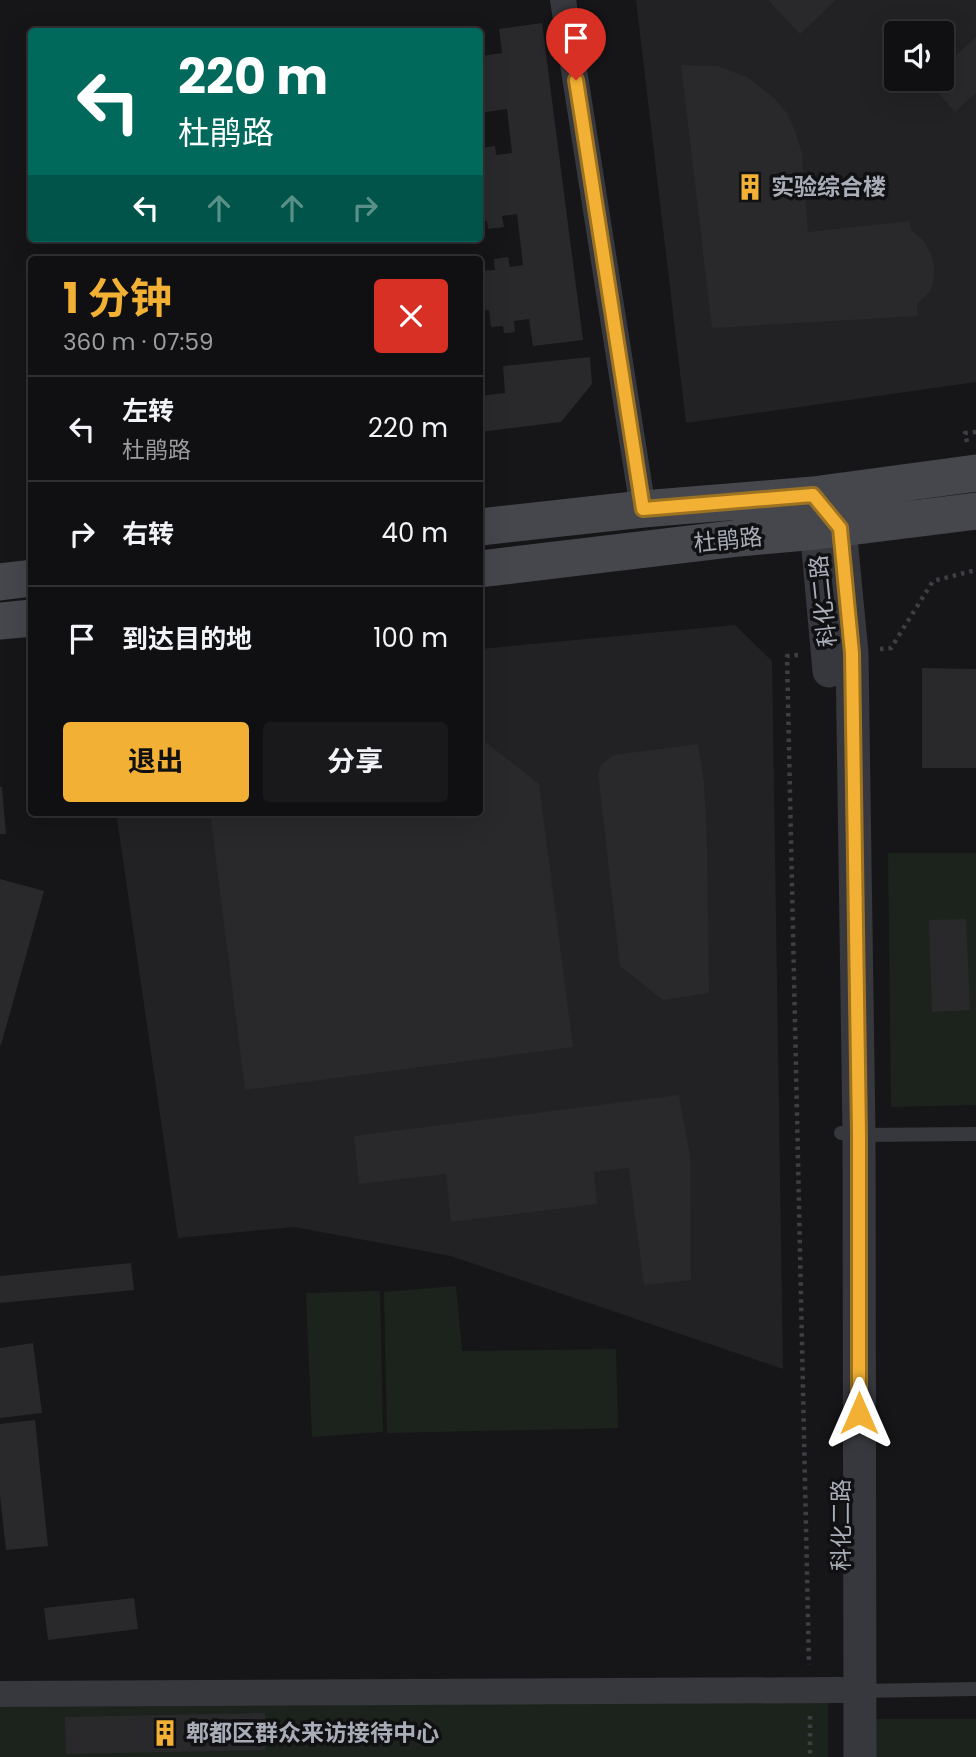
<!DOCTYPE html>
<html lang="zh">
<head>
<meta charset="utf-8">
<style>
  :root { --surface:#101012; --page:#19191b; --text:#f1f3f6; --muted:#9c9d9f; --line:#303032; --accent:#f2b134 }
  body { margin:0; font-family:Poppins,"Noto Sans SC",sans-serif; background:var(--page); color:var(--text); height:100vh; display:flex; flex-direction:column; font-size:26px; white-space:nowrap }
  * { box-sizing:border-box; margin:0 }
  p { font-size:23px; color:var(--muted) }
  .icon { flex:none; width:38px; height:38px; fill:none; stroke:currentColor; stroke-width:2; stroke-linecap:round; stroke-linejoin:round }
  .map { position:relative; flex:1; overflow:hidden }
  .details { position:absolute; left:28px; top:256px; width:455px; height:560px; display:flex; flex-direction:column; background:var(--surface); border-radius:7px; box-shadow:0 7px 28px #0002,0 0 0 2px var(--line) }
  .details>* { flex:none }
  .hud { position:absolute; left:28px; top:28px; width:455px; height:214px; border-radius:7px; box-shadow:0 7px 28px #0002,0 0 0 2px var(--line); background:#00695c; color:#fff; overflow:hidden }
  .buttons { position:absolute; left:884px; top:21px; display:grid; gap:14px }
  .buttons a { display:grid; place-items:center; width:70px; height:70px; border-radius:7px; background:var(--surface); box-shadow:0 7px 28px #0002,0 0 0 2px var(--line); font-size:35px }
  .pin { position:absolute; display:grid; place-items:center; width:60px; height:60px; color:#fff; margin:-72px -30px; border-radius:50% 50% 50% 0; rotate:-45deg; box-shadow:0 0 7px #0007 }
  .pin .icon { rotate:45deg }
  .me { position:absolute; width:77px; margin:-38px; rotate:0deg; stroke-linejoin:round; filter:drop-shadow(0 0 5px #0008) }
  .turn { display:flex; align-items:center; gap:24px; height:147px; padding:0 35px; font-size:32px }
  .turn .icon { width:91px; height:91px; stroke-width:2.5 }
  .turn b { display:block; font-size:49px; line-height:60px }
  .lanes { display:flex; align-items:center; height:66px; padding:0 35px; background:#0003; justify-content:center; gap:35px; direction:ltr }
  .lanes .off { opacity:.35 }
  .round { display:grid; place-items:center; flex:none; width:74px; height:74px; border-radius:7px; background:var(--page) }
  .summary { display:flex; align-items:center; justify-content:space-between; height:119px; padding:0 35px }
  h1 { font-size:42px; font-weight:700; line-height:52px; color:var(--accent) }
  .button { display:flex; gap:14px; margin-top:auto; padding:14px 35px }
  .button a { flex:1; height:80px; border-radius:7px; background:var(--accent); color:#111; font-size:28px; font-weight:700; line-height:80px; text-align:center }
  .button a+a { background:var(--page); color:var(--text) }
  ul { padding:0; list-style:none }
  li { display:flex; align-items:center; gap:21px; height:105px; padding:0 35px; border-top:2px solid var(--line) }
  li div { flex:1 }
  li b { display:block; font-size:26px }
  li em { font-style:normal }
  .map>svg:first-child { display:block }
  .built { fill:#222225; fill-rule:evenodd }
  .green { fill:#1c231d }
  .building { fill:#29292c }
  .lines { fill:none; stroke-linecap:round; stroke-linejoin:round }
  .path { stroke:#3d3f44; stroke-width:4.5; stroke-dasharray:3.5 5; stroke-linecap:butt }
  .service { stroke:#37383d; stroke-width:14 }
  .minor { stroke:#37383d; stroke-width:26 }
  .tertiary { stroke:#37383d; stroke-width:33 }
  .secondary { stroke:#45474d; stroke-width:37 }
  .route-casing { stroke:#9d7322; stroke-width:18 }
  .route { stroke:#f2b134; stroke-width:12 }
  .labels { text-anchor:middle; stroke-width:7; stroke-linejoin:round; paint-order:stroke }
  .poi-label { font-size:23px; font-weight:bold; fill:#a8adb8; stroke:#111113; text-anchor:start }
  .street-label { font-size:23px; fill:#a8adb8; stroke:#111113 }
</style>
</head>
<body>
<div class="map">
<svg width="976" height="1757" viewBox="0 0 976 1757">
  <rect width="100%" height="100%" fill="#161618"/>
  <path class="built" d="M 636,0 L 976,0 L 976,382 L 686,423 ZM 896,33 L 942,33 L 942,79 L 896,79 Z
    M 735,625 L 772,661 L 783,1369 L 451,1256 L 294,1227 L 178,1238 L 116,812 L 480,812 L 480,649 Z"/>
  <path class="green" d="M 888,853 L 976,853 L 976,1105 L 891,1107 Z
    M 456,1286 L 462,1351 L 616,1349 L 618,1428 L 387,1433 L 384,1292 Z
    M 380,1291 L 383,1432 L 312,1437 L 306,1293 Z
    M 828,1702 L 828,1757 L 0,1757 L 0,1707 Z
    M 872,1719 L 976,1719 L 976,1757 L 873,1757 Z"/>
  <path class="building" d="M 770,0 L 836,0 L 800,34 L 769,1 Z
    M 542,23 L 583,340 L 533,346 L 529,319 L 514,321 L 515,332 L 504,333 L 503,326 L 491,327 L 489,310 L 480,311 L 480,281 L 484,281 L 482,271 L 495,270 L 494,259 L 508,257 L 510,267 L 523,265 L 517,214 L 502,216 L 504,227 L 488,229 L 487,221 L 480,222 L 480,148 L 495,146 L 496,155 L 512,153 L 507,109 L 480,113 L 480,50 L 481,50 L 482,56 L 502,53 L 499,29 Z
    M 976,37 L 976,93 L 955,112 L 928,81 L 930,79 L 942,79 L 942,68 Z
    M 681,65 L 717,66 L 747,77 L 775,99 L 787,113 L 796,133 L 802,154 L 808,232 L 910,221 L 911,230 L 923,240 L 931,254 L 934,266 L 933,283 L 930,292 L 917,304 L 918,316 L 712,328 Z
    M 590,357 L 592,384 L 561,422 L 480,432 L 480,396 L 505,393 L 503,366 Z
    M 922,668 L 976,669 L 976,768 L 922,768 Z
    M 480,740 L 483,740 L 539,784 L 573,1047 L 245,1090 L 210,812 L 480,812 Z
    M 698,744 L 704,782 L 707,843 L 709,993 L 663,1000 L 620,966 L 598,773 L 601,765 L 614,755 Z
    M 0,787 L 2,787 L 6,834 L 0,834 Z
    M 0,879 L 44,891 L 1,1045 L 0,1045 Z
    M 966,919 L 970,1010 L 932,1012 L 929,920 Z
    M 679,1095 L 690,1156 L 691,1280 L 644,1285 L 629,1168 L 594,1172 L 597,1204 L 451,1222 L 446,1174 L 359,1184 L 354,1136 Z
    M 131,1263 L 134,1290 L 0,1303 L 0,1276 Z
    M 33,1343 L 42,1413 L 0,1418 L 0,1348 Z
    M 35,1420 L 48,1546 L 6,1550 L 0,1496 L 0,1424 Z
    M 134,1598 L 138,1629 L 48,1640 L 44,1608 Z
    M 265,1713 L 265,1750 L 66,1754 L 65,1717 Z"/>
  <g class="lines">
    <path class="path" d="M 967,442 L 965,433 L 976,432
      M 880,649 L 891,648 L 933,581 L 976,570
      M 798,655 L 787,656 L 809,1665
      M 810,1716 L 810,1757"/>
    <path class="service" d="M 841,1133 L 859,1135 L 976,1134
      M 860,1691 L 976,1689"/>
    <path class="minor" d="M 563,0 L 643,509
      M 0,1694 L 841,1690"/>
    <path class="tertiary" d="M 814,505 L 829,671
      M 824,508 L 840,528 L 852,653 L 859,1135 L 860,1757"/>
    <path class="secondary" d="M 480,527 L 643,509 L 813,495 L 976,473
      M 480,569 L 739,538 L 817,531 L 976,511
      M 0,582 L 32,578
      M 0,621 L 32,618"/>
  </g>
  <g class="lines">
    <defs>
      <path id="route" d="M 576,80 L 643,509 L 813,495 L 840,528 L 852,653 L 859,1135 L 859,1413"/>
    </defs>
    <use href="#route" class="route-casing"/>
    <use href="#route" class="route"/>
  </g>
  <defs>
    <symbol id="building-bare" viewBox="-9 -9 18 18"><path d="M-4-6H4V6H1V3H-1V6H-4ZM-2.5-4.3h1.7v1.8h-1.7ZM.8-4.3h1.7v1.8H.8ZM-2.5-1h1.7V.8h-1.7ZM.8-1h1.7V.8H.8Z" fill="#f2b134" stroke="#111113" stroke-width="2.5" paint-order="stroke"/></symbol>
  </defs>
  <g fill-rule="evenodd">
    <use href="#building-bare" x="731" y="168" width="38" height="38"/>
    <use href="#building-bare" x="146" y="1714" width="38" height="38"/>
  </g>
  <g class="labels">
    <g class="poi-label">
      <text x="771" y="195">实验综合楼</text>
      <text x="186" y="1741">郫都区群众来访接待中心</text>
    </g>
    <g class="street-label">
      <text transform="translate(728 540) rotate(-6)" y="8">杜鹃路</text>
      <text transform="translate(823 601) rotate(-96)" y="8">科化二路</text>
      <text transform="translate(841 1525) rotate(-90)" y="8">科化二路</text>
    </g>
  </g>
</svg>
<div class="buttons">
<a><svg class="icon" aria-label="sound" viewBox="0 0 24 24"><path d="M4 9h4l5-4v14l-5-4H4zM17 9q2 3 0 6"/></svg></a>
</div>
<div class="pin" style="left:576px;top:80px;background:#d93025"><svg class="icon" aria-label="arrive" viewBox="0 0 24 24"><path d="M6 21V4h12l-3 4 3 4H6"/></svg></div>
<svg class="me" style="left:859px;top:1413px" viewBox="-20 -20 40 40"><path d="M0-17L14 15 0 8-14 15z" fill="#f2b134" stroke="#fff" stroke-width="4"/></svg>
<div class="hud">
<div class="turn"><svg class="icon" aria-label="left" viewBox="0 0 24 24"><path d="M17 20v-9H6M10 6l-5 5 5 5"/></svg><div><b>220 m</b>杜鹃路</div></div>
<div class="lanes"><svg class="icon" aria-label="left" viewBox="0 0 24 24"><path d="M17 20v-9H6M10 6l-5 5 5 5"/></svg><svg class="icon off" aria-label="ahead" viewBox="0 0 24 24"><path d="M12 20V5M6 11l6-6 6 6"/></svg><svg class="icon off" aria-label="ahead" viewBox="0 0 24 24"><path d="M12 20V5M6 11l6-6 6 6"/></svg><svg class="icon off" aria-label="right" viewBox="0 0 24 24"><path d="M7 20v-9h11M14 6l5 5-5 5"/></svg></div>
</div>
<section class="details">
<div class="summary"><div><h1>1 分钟</h1><p>360 m · 07:59</p></div><a class="round" style="background:#d93025;color:#fff"><svg class="icon" aria-label="close" viewBox="0 0 24 24"><path d="M6 6l12 12M18 6L6 18"/></svg></a></div>
<ul>
<li><svg class="icon" aria-label="left" viewBox="0 0 24 24"><path d="M17 20v-9H6M10 6l-5 5 5 5"/></svg><div><b>左转</b><p>杜鹃路</p></div><em>220 m</em></li>
<li><svg class="icon" aria-label="right" viewBox="0 0 24 24"><path d="M7 20v-9h11M14 6l5 5-5 5"/></svg><div><b>右转</b></div><em>40 m</em></li>
<li><svg class="icon" aria-label="arrive" viewBox="0 0 24 24"><path d="M6 21V4h12l-3 4 3 4H6"/></svg><div><b>到达目的地</b></div><em>100 m</em></li>
</ul>
<div class="button"><a>退出</a><a>分享</a></div>
</section>
</div>
</body>
</html>
